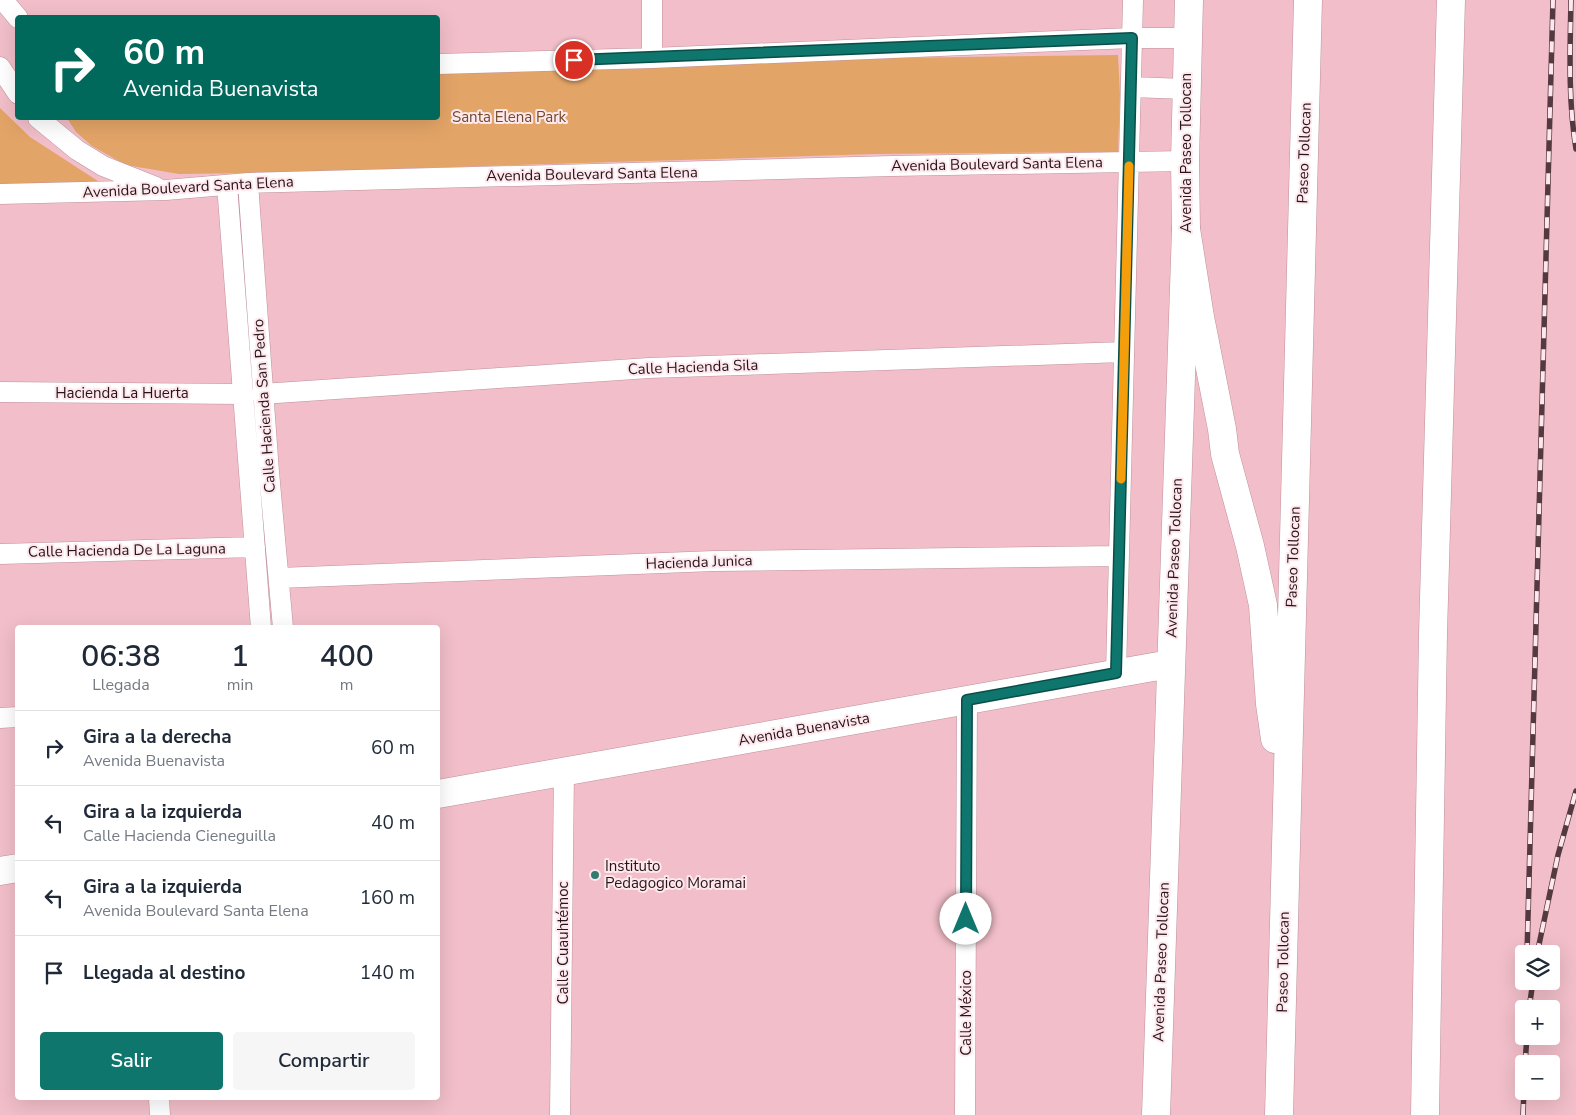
<!DOCTYPE html>
<html lang="es">
<head>
<meta charset="utf-8">
<style>
  :root { --surface:#fff; --page:#f6f6f7; --text:#1f2937; --muted:#747a83; --line:#e0e1e3; --accent:#0f766e }
  body { margin:0; font-family:"Nunito Sans",sans-serif; background:var(--page); color:var(--text); height:100vh; display:flex; flex-direction:column; font-size:19px; white-space:nowrap }
  * { box-sizing:border-box; margin:0 }
  p { font-size:16px; color:var(--muted) }
  .icon { flex:none; width:28px; height:28px; fill:none; stroke:currentColor; stroke-width:2; stroke-linecap:round; stroke-linejoin:round }
  .map { position:relative; flex:1; overflow:hidden }
  .panel { position:absolute; left:15px; top:625px; width:425px; height:475px; display:flex; flex-direction:column; background:var(--surface); border-radius:5px; box-shadow:0 5px 20px #0002 }
  .panel>* { flex:none }
  .hud { position:absolute; left:15px; top:15px; width:425px; height:105px; border-radius:5px; box-shadow:0 5px 20px #0002; background:#00695c; color:#fff; overflow:hidden }
  .fabs { position:absolute; left:1515px; top:945px; display:grid; gap:10px }
  .fabs a { display:grid; place-items:center; width:45px; height:45px; border-radius:5px; background:var(--surface); box-shadow:0 5px 20px #0002; font-size:25px }
  .pin { position:absolute; display:grid; place-items:center; width:42px; height:42px; color:#fff; margin:-21px; border:2px solid #fff; border-radius:50%; box-shadow:0 1px 5px #0007 }
  .me { position:absolute; width:55px; margin:-28px; rotate:0deg; stroke-linejoin:round; filter:drop-shadow(0 0 4px #0008) }
  .turn { display:flex; align-items:center; gap:18px; height:105px; padding:0 25px; font-size:22px }
  .turn .icon { width:65px; height:65px; stroke-width:2.5 }
  .turn b { display:block; font-size:35px; line-height:42px }
  .eta { display:flex; justify-content:space-evenly; align-items:center; height:85px; text-align:center }
  .eta b { font-size:30px; font-weight:600; line-height:35px }
  .button { display:flex; gap:10px; margin-top:auto; padding:10px 25px }
  .button a { flex:1; height:58px; border-radius:5px; background:var(--accent); color:#fff; font-size:20px; font-weight:600; line-height:58px; text-align:center }
  .button a+a { background:var(--page); color:var(--text) }
  ul { padding:0; list-style:none }
  li { display:flex; align-items:center; gap:15px; height:75px; padding:0 25px; border-top:1px solid var(--line) }
  li div { flex:1 }
  li b { display:block; font-size:19px }
  li em { font-style:normal }
  .map>svg:first-child { display:block }
  .green { fill:#e3a467 }
  .lines { fill:none; stroke-linecap:round; stroke-linejoin:round }
  .street-casing { stroke:#c0909b; stroke-width:21 }
  .secondary-casing { stroke:#c0909b; stroke-width:29 }
  .highway-casing { stroke:#c0909b; stroke-width:29 }
  .street { stroke:#fff; stroke-width:20 }
  .secondary { stroke:#fff; stroke-width:28 }
  .highway { stroke:#fff; stroke-width:28 }
  .rail-casing { stroke:#543a40; stroke-width:5.5 }
  .rail { stroke:#fee8ed; stroke-width:4; stroke-dasharray:11; stroke-linecap:butt }
  .route-casing { stroke:#0a4d48; stroke-width:12 }
  .route { stroke:#0f766e; stroke-width:9 }
  .slow { stroke:#f59e0b; stroke-width:9 }
  .poi-dot { fill:#337a70; stroke:#fee8ed; stroke-width:2 }
  .labels { text-anchor:middle; stroke-width:4; stroke-linejoin:round; paint-order:stroke }
  .park-label { font-size:15px; fill:#704c29; stroke:#fee8ed }
  .street-label { font-size:15px; fill:#261418; stroke:#fee8ed }
  .poi-label { font-size:15px; fill:#261418; stroke:#fee8ed; text-anchor:start }
</style>
</head>
<body>
<div class="map">
<svg width="1576" height="1115" viewBox="0 0 1576 1115">
  <rect width="100%" height="100%" fill="#f1bec9"/>
  <path class="green" d="M 1118,55 L 1120,95 L 1118,152 L 875,154 L 256,173 L 179,174 L 126,165 L 92,146 L 76,132 L 67,118 L 438,118 L 438,70 L 893,58 Z
    M 0,108 L 30,137 L 104,185 L 0,186 Z"/>
  <g class="lines">
    <defs>
      <path id="street" d="M 3,0 L 18,18
        M 652,0 L 652,58
        M 438,64 L 652,58 L 1132,38 L 1188,38
        M 0,67 L 18,94
        M 1131,87 L 1186,89
        M 38,118 L 77,150 L 103,166 L 156,187
        M 248,183 L 269,472 L 283,628
        M 227,185 L 261,628
        M 0,194 L 166,190 L 248,183 L 892,166 L 1185,161
        M 0,392 L 243,394
        M 262,394 L 649,368 L 1124,352
        M 0,554 L 255,547
        M 279,578 L 714,561 L 1119,556
        M 1116,673 L 1133,0
        M 0,718 L 18,717
        M 159,1098 L 160,1115
        M 560,1115 L 564,771
        M 965,1115 L 967,700"/>
      <path id="secondary" d="M 438,794 L 1170,664
        M 0,871 L 18,868
        M 1156,1115 L 1186,229 L 1185,161 L 1189,0"/>
      <path id="highway" d="M 1186,229 L 1200,317 L 1222,429 L 1225,454 L 1250,546 L 1263,605 L 1270,704 L 1275,739
        M 1279,1115 L 1308,0
        M 1425,1115 L 1433,634 L 1451,0"/>
    </defs>
    <use href="#street" class="street-casing"/>
    <use href="#secondary" class="secondary-casing"/>
    <use href="#highway" class="highway-casing"/>
    <use href="#street" class="street"/>
    <use href="#secondary" class="secondary"/>
    <use href="#highway" class="highway"/>
    <defs>
      <path id="rail" d="M 1571,0 C 1570,50 1568,100 1576,149
        M 1527,954 L 1553,0
        M 1537,954 L 1558,855 L 1576,791
        M 1529,1009 L 1533,981
        M 1525,1064 L 1527,1036
        M 1523,1115 L 1524,1089"/>
    </defs>
    <use href="#rail" class="rail-casing"/>
    <use href="#rail" class="rail"/>
  </g>
  <g class="lines">
    <defs>
      <path id="route" d="M 574,60 L 1132,38 L 1116,673 L 967,700 L 966,919"/>
    </defs>
    <use href="#route" class="route-casing"/>
    <use href="#route" class="route"/>
    <path class="slow" d="M 1121,479 L 1129,166"/>
  </g>
  <circle class="poi-dot" cx="595" cy="875" r="5"/>
  <g class="labels">
    <g class="park-label">
      <text x="509" y="122">Santa Elena Park</text>
    </g>
    <g class="street-label">
      <text transform="translate(1186 153) rotate(-90)" y="5">Avenida Paseo Tollocan</text>
      <text transform="translate(1304 153) rotate(-88)" y="5">Paseo Tollocan</text>
      <text transform="translate(997 164) rotate(-1)" y="5">Avenida Boulevard Santa Elena</text>
      <text transform="translate(592 174) rotate(-1)" y="5">Avenida Boulevard Santa Elena</text>
      <text transform="translate(188 187) rotate(-3)" y="5">Avenida Boulevard Santa Elena</text>
      <text transform="translate(693 367) rotate(-2)" y="5">Calle Hacienda Sila</text>
      <text x="122" y="398">Hacienda La Huerta</text>
      <text transform="translate(264 406) rotate(-94)" y="5">Calle Hacienda San Pedro</text>
      <text transform="translate(127 550) rotate(-1)" y="5">Calle Hacienda De La Laguna</text>
      <text transform="translate(1293 557) rotate(-88)" y="5">Paseo Tollocan</text>
      <text transform="translate(1174 558) rotate(-88)" y="5">Avenida Paseo Tollocan</text>
      <text transform="translate(699 562) rotate(-2)" y="5">Hacienda Junica</text>
      <text transform="translate(804 729) rotate(-10)" y="5">Avenida Buenavista</text>
      <text transform="translate(563 943) rotate(-90)" y="5">Calle Cuauhtémoc</text>
      <text transform="translate(1161 962) rotate(-88)" y="5">Avenida Paseo Tollocan</text>
      <text transform="translate(1283 962) rotate(-89)" y="5">Paseo Tollocan</text>
      <text transform="translate(966 1013) rotate(-90)" y="5">Calle México</text>
    </g>
    <g class="poi-label">
      <text x="605" y="871">Instituto<tspan x="605" dy="17">Pedagogico Moramai</tspan></text>
    </g>
  </g>
</svg>
<div class="fabs">
<a><svg class="icon" aria-label="layers" viewBox="0 0 24 24"><path d="M12 4l9 5-9 5-9-5zM3 14l9 5 9-5"/></svg></a>
<a>+</a>
<a>−</a>
</div>
<div class="pin" style="left:574px;top:60px;background:#d93025"><svg class="icon" aria-label="arrive" viewBox="0 0 24 24"><path d="M6 21V4h12l-3 4 3 4H6"/></svg></div>
<svg class="me" style="left:966px;top:919px" viewBox="-20 -20 40 40"><circle r="19" fill="#fff"/><path d="M0-13L10 11 0 6-10 11z" fill="#0f766e"/></svg>
<div class="hud">
<div class="turn"><svg class="icon" aria-label="right" viewBox="0 0 24 24"><path d="M7 20v-9h11M14 6l5 5-5 5"/></svg><div><b>60 m</b>Avenida Buenavista</div></div>
</div>
<section class="panel">
<div class="eta">
<div><b>06:38</b><p>Llegada</p></div>
<div><b>1</b><p>min</p></div>
<div><b>400</b><p>m</p></div>
</div>
<ul>
<li><svg class="icon" aria-label="right" viewBox="0 0 24 24"><path d="M7 20v-9h11M14 6l5 5-5 5"/></svg><div><b>Gira a la derecha</b><p>Avenida Buenavista</p></div><em>60 m</em></li>
<li><svg class="icon" aria-label="left" viewBox="0 0 24 24"><path d="M17 20v-9H6M10 6l-5 5 5 5"/></svg><div><b>Gira a la izquierda</b><p>Calle Hacienda Cieneguilla</p></div><em>40 m</em></li>
<li><svg class="icon" aria-label="left" viewBox="0 0 24 24"><path d="M17 20v-9H6M10 6l-5 5 5 5"/></svg><div><b>Gira a la izquierda</b><p>Avenida Boulevard Santa Elena</p></div><em>160 m</em></li>
<li><svg class="icon" aria-label="arrive" viewBox="0 0 24 24"><path d="M6 21V4h12l-3 4 3 4H6"/></svg><div><b>Llegada al destino</b></div><em>140 m</em></li>
</ul>
<div class="button"><a>Salir</a><a>Compartir</a></div>
</section>
</div>
</body>
</html>
